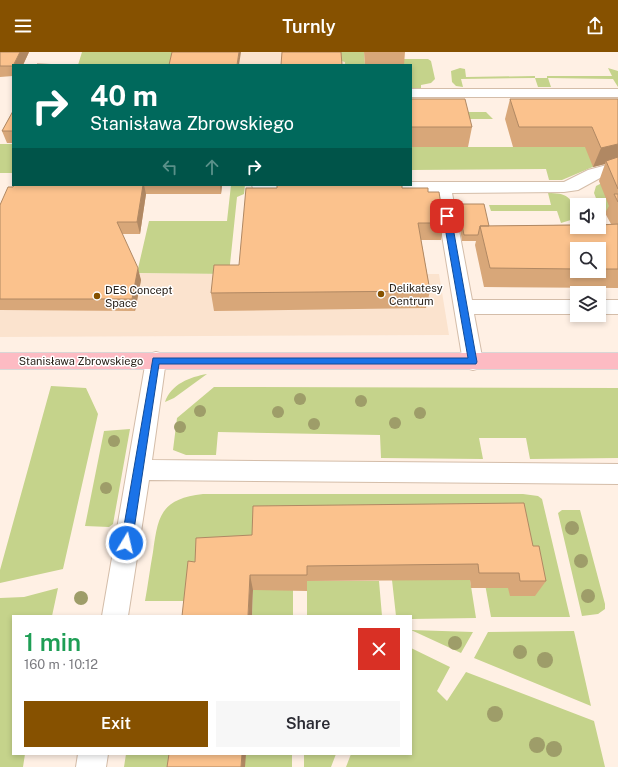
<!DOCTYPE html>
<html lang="en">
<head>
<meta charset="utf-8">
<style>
  :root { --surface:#fff; --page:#f7f7f7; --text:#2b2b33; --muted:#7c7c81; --accent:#865100 }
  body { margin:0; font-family:"Public Sans",sans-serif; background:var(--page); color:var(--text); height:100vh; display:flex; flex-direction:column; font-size:15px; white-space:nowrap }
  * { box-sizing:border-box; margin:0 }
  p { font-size:13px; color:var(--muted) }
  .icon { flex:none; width:22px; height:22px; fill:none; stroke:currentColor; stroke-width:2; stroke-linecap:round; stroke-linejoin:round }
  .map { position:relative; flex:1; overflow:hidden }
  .panel { position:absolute; left:12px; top:563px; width:400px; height:140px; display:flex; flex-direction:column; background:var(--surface); border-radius:0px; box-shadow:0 2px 6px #0003 }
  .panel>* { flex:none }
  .top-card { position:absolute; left:12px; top:12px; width:400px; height:122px; border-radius:0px; box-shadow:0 2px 6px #0003; background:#00695c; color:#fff; overflow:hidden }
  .fabs { position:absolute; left:570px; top:146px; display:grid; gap:8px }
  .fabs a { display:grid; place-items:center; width:36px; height:36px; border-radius:0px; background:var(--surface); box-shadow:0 2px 6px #0003; font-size:20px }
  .pin { position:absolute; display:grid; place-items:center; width:34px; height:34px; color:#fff; margin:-17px; border-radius:8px; box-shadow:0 2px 6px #0006 }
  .me { position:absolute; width:44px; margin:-22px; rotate:9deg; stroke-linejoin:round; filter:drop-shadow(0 0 3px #0008) }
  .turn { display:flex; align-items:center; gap:14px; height:84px; padding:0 12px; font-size:18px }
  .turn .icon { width:52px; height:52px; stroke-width:2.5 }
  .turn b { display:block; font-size:28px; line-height:34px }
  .lanes { display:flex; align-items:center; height:38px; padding:0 12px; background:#0003; justify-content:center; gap:20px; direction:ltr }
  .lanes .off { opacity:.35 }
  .round { display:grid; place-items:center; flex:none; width:42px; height:42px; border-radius:0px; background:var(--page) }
  .headline { display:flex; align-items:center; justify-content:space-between; height:68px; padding:0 12px }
  h1 { font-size:24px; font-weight:600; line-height:30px; color:#1e9e55 }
  .primary-button { display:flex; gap:8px; margin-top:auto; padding:8px 12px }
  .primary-button a { flex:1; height:46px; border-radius:0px; background:var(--accent); color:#fff; font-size:16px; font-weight:600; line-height:46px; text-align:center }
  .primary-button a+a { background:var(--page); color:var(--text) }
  header { display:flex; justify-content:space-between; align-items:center; height:52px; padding:0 12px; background:var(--accent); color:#fff; font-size:18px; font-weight:600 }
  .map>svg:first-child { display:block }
  .built { fill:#fbe3ce }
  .green { fill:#c5d38b }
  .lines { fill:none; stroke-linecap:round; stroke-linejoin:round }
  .minor-casing { stroke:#d4bda9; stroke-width:2 }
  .major-casing { stroke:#d8d7d6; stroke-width:2 }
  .minor { fill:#fff; fill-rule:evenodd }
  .major { fill:#fdbbc3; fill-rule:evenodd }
  .tree { fill:#9e9d69 }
  .wall { fill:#d8a779; fill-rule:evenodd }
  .shaded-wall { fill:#b08863 }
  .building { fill:#fbc28d; stroke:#b08863 }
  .route { fill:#1a73e8; stroke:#114b97 }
  .poi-dot { fill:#865100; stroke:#fff; stroke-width:1.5 }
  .labels { text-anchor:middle; stroke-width:3; stroke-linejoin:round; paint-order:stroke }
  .poi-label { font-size:11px; fill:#292119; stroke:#fff; text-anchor:start }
  .street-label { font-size:11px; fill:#292119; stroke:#fff }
</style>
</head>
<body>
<header><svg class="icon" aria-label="menu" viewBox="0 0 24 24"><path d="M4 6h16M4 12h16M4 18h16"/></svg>Turnly<svg class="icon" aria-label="share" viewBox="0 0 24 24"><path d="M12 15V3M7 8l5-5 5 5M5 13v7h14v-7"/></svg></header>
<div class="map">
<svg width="618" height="715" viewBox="0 0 618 715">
  <rect width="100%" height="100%" fill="#fff0e4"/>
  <path class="built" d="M 172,0 L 350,0 L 351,13 L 170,13 Z
    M 0,220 L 229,222 L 439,222 L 449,283 L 0,285 Z"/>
  <path class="green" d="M 82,0 L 176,0 L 171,13 L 78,13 Z
    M 338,0 L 364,0 L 365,13 L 345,13 L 345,10 L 338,8 Z
    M 401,7 L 428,7 L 431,9 L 435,27 L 431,31 L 421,33 L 421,36 L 411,36 L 411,13 L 402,13 Z
    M 460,16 L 465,17 L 466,25 L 535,24 L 535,26 L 547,26 L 547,24 L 612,24 L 608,16 L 618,19 L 618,35 L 613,27 L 548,26 L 551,35 L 538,35 L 535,26 L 461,27 L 463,35 L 456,34 L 452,30 L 451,19 Z
    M 577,59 L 595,114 L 562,128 L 549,128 L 546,117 L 411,118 L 411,95 L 586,95 Z
    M 466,60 L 486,60 L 493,67 L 459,67 Z
    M 0,92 L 13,92 L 13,121 L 0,121 Z
    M 608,128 L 611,161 L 605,161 L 604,156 L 599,154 L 594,141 L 596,134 Z
    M 231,133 L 245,133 L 244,142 L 237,145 L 229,222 L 137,221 L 149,169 L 227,169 Z
    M 548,141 C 566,141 571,144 577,162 L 574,167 L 561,171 L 557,159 L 491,159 L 489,153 L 551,153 Z
    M 207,322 L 174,346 L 165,350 C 171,332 190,325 207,322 Z
    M 51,334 L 86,336 L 98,362 L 63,517 L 0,531 L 0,518 Z
    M 214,335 L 618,336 L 618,406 L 530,407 L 526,386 L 479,386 L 483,407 L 381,406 L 380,383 L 218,380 L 216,403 L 186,403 L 173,398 L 177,366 Z
    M 130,377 L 113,472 L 109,475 L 85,474 L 104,379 Z
    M 203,442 L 523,442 L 538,444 L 542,447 L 570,565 L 491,565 L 485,532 L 528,511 L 254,507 L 192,549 L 145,549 C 148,533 150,516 153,500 C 158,463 161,447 203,442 Z
    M 562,458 L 580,458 L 605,552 L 605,557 L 598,562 L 582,564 L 558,461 Z
    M 392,528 L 470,528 L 476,566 L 411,567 L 411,564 L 396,564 Z
    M 293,529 L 293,564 L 252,564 L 253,530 Z
    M 307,529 L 379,529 L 382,564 L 307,564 Z
    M 58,536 L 52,564 L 13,564 L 13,702 L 25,702 L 23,715 L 0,715 L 0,546 L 24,545 Z
    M 411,578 L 473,580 L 461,601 Z
    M 574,579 L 591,654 L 474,606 L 488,580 Z
    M 411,596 L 450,615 L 437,639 L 447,649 L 466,620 L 594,669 L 605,715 L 346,715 L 351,702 L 411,702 Z
    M 126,702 L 178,702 L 176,715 L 124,715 Z
    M 238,702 L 292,702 L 292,715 L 237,715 Z
    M 304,702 L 336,702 L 331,715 L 304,715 Z"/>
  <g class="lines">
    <defs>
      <path id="minor" d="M 411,37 L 618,37 L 618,45 L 411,45 Z
        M 618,110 L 618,120 L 600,126 L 578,138 L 564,140 L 452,141 L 472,248 L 577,248 L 577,262 L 474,262 L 483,310 L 480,316 L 473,318 L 466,316 L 463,310 L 435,141 L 371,141 L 365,140 L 362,136 L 364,133 L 411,133 L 411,130 L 564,130 L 588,118 Z
        M 252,133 L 314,133 L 316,136 L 313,140 L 307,141 L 260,141 L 254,140 Z
        M 599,248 L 618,248 L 618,262 L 599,262 Z
        M 156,300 L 163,302 L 166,308 L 152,408 L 618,412 L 618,432 L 149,428 L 128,564 L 102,564 L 146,308 L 149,302 Z
        M 78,702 L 108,702 L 106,715 L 76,715 Z"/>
      <path id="major" d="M 0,301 L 618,301 L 618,317 L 0,317 Z"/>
    </defs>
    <use href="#minor" class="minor-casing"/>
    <use href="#major" class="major-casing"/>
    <use href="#minor" class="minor"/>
    <use href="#major" class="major"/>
  </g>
  <g class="tree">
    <circle cx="300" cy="347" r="6"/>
    <circle cx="361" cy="349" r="6"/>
    <circle cx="200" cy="359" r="6"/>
    <circle cx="278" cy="360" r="6"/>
    <circle cx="420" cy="361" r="6"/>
    <circle cx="395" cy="371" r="6"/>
    <circle cx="314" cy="372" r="6"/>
    <circle cx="180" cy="375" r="6"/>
    <circle cx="114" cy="389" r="6"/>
    <circle cx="106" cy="436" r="6"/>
    <circle cx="572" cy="476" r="7"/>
    <circle cx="581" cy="509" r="7"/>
    <circle cx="588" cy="544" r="7"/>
    <circle cx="81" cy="546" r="7"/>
    <circle cx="455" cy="591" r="7"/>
    <circle cx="520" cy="600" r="7"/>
    <circle cx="545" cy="608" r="8"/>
    <circle cx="495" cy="662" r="8"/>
    <circle cx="537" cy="693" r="8"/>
    <circle cx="554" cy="697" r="8"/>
  </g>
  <path class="wall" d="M 0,0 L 29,0 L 23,13 L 13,13 L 13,24 L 0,25 Z
    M 364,0 L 405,0 L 404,13 L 365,13 Z
    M 411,47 L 472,75 L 468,95 L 411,95 Z
    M 510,47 L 618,47 L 618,236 L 484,235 L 475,193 L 476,189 L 462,189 L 457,158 L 458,152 L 489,174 L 611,172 L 605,161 L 609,154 L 599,129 L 605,112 L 593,115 L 585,95 L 513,95 L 505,67 ZM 577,197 L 599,197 L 599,219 L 577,219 Z
    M 13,59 L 13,91 L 7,91 L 2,79 Z
    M 14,133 L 222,133 L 221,142 L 146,142 L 140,182 L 122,182 L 141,228 L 135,259 L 0,258 L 0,153 Z
    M 428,140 L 444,171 L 441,188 L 421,188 L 430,239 L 426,256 L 214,259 L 211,241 L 239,213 Z
    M 533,494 L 546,529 L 535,544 L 510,544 L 508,536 L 471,536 L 470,528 L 307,529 L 307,539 L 253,538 L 195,510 Z"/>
  <path class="shaded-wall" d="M 20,0 L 29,0 L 23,13 L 14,13 Z
    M 239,0 L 241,0 L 239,13 L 237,13 Z
    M 618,92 L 618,109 L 606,109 L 605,112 L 593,115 L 601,96 Z
    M 143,133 L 144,133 L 146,142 L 140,182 L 137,170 Z
    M 220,133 L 222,133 L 221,142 Z
    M 138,216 L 141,228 L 135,259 L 132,247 Z
    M 250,523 L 253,538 L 252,564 L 248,564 Z
    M 242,702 L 246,702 L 245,715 L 241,715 Z"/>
  <path class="building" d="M 0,0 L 20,0 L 13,14 L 0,14 Z
    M 172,0 L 239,0 L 237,13 L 169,13 Z
    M 282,0 L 341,0 L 342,13 L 281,13 Z
    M 37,12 L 65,13 L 36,13 Z
    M 411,47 L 465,47 L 472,75 L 411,75 Z
    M 510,47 L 618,47 L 618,92 L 601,96 L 592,75 L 519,75 Z
    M 13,59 L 13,79 L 2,79 Z
    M 618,105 L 618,137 L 606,109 Z
    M 14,133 L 143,133 L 137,170 L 117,170 L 138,216 L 132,247 L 0,247 L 0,153 L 8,135 L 13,135 Z
    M 277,133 L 402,133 L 402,136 L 428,136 L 428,140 L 439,140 L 444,171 L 418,171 L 430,239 L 211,241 L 214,213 L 239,213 L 246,136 L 277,136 Z
    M 614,142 L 618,142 L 618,150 Z
    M 458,152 L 484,152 L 489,174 L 480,174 L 478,183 L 464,183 Z
    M 618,172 L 618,217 L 599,217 L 599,197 L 577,197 L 577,217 L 490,216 L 480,174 L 577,173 L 577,175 L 599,175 L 599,173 Z
    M 524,451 L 533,494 L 539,494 L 546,529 L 520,529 L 519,521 L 479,521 L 478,512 L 307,514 L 307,523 L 250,523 L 248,564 L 182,564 L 188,509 L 195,510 L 196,486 L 252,483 L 253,454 Z
    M 169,702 L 242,702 L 241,715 L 167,715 Z"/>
  <path class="route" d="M 447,162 L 451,164 L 477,310 L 476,312 L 159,312 L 132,491 L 130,495 L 126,496 L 123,495 L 121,491 L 153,306 L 468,306 L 443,164 Z"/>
  <g class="poi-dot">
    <circle cx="381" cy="242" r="4"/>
    <circle cx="97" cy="244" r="4"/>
  </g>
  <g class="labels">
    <g class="poi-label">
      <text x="389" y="240">Delikatesy<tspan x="389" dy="13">Centrum</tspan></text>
      <text x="105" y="242">DES Concept<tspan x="105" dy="13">Space</tspan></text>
    </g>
    <g class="street-label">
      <text x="81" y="313">Stanisława Zbrowskiego</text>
    </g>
  </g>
</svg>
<div class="fabs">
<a><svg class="icon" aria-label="sound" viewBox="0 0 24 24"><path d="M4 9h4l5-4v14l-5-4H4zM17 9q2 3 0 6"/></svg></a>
<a><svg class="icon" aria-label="search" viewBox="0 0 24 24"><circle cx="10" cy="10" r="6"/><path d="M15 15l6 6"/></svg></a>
<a><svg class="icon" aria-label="layers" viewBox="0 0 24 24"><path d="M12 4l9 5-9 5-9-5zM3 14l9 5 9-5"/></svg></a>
</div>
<div class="pin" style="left:447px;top:164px;background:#d93025"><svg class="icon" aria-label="arrive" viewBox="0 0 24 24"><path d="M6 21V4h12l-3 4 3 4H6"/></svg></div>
<svg class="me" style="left:126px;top:491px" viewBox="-20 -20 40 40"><circle r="17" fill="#1a73e8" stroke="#fff" stroke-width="3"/><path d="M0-11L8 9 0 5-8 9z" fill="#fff"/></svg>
<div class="top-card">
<div class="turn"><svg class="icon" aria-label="right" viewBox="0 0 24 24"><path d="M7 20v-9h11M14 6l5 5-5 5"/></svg><div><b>40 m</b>Stanisława Zbrowskiego</div></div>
<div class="lanes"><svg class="icon off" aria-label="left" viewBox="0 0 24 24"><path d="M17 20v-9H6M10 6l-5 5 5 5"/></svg><svg class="icon off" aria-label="ahead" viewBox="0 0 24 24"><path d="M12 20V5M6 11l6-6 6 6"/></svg><svg class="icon" aria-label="right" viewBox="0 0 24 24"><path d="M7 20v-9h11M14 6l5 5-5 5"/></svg></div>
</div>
<section class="panel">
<div class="headline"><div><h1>1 min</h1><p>160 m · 10:12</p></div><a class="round" style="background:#d93025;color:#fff"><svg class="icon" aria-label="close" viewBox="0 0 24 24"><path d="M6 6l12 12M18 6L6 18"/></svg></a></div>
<div class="primary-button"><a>Exit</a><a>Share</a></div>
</section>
</div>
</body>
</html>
